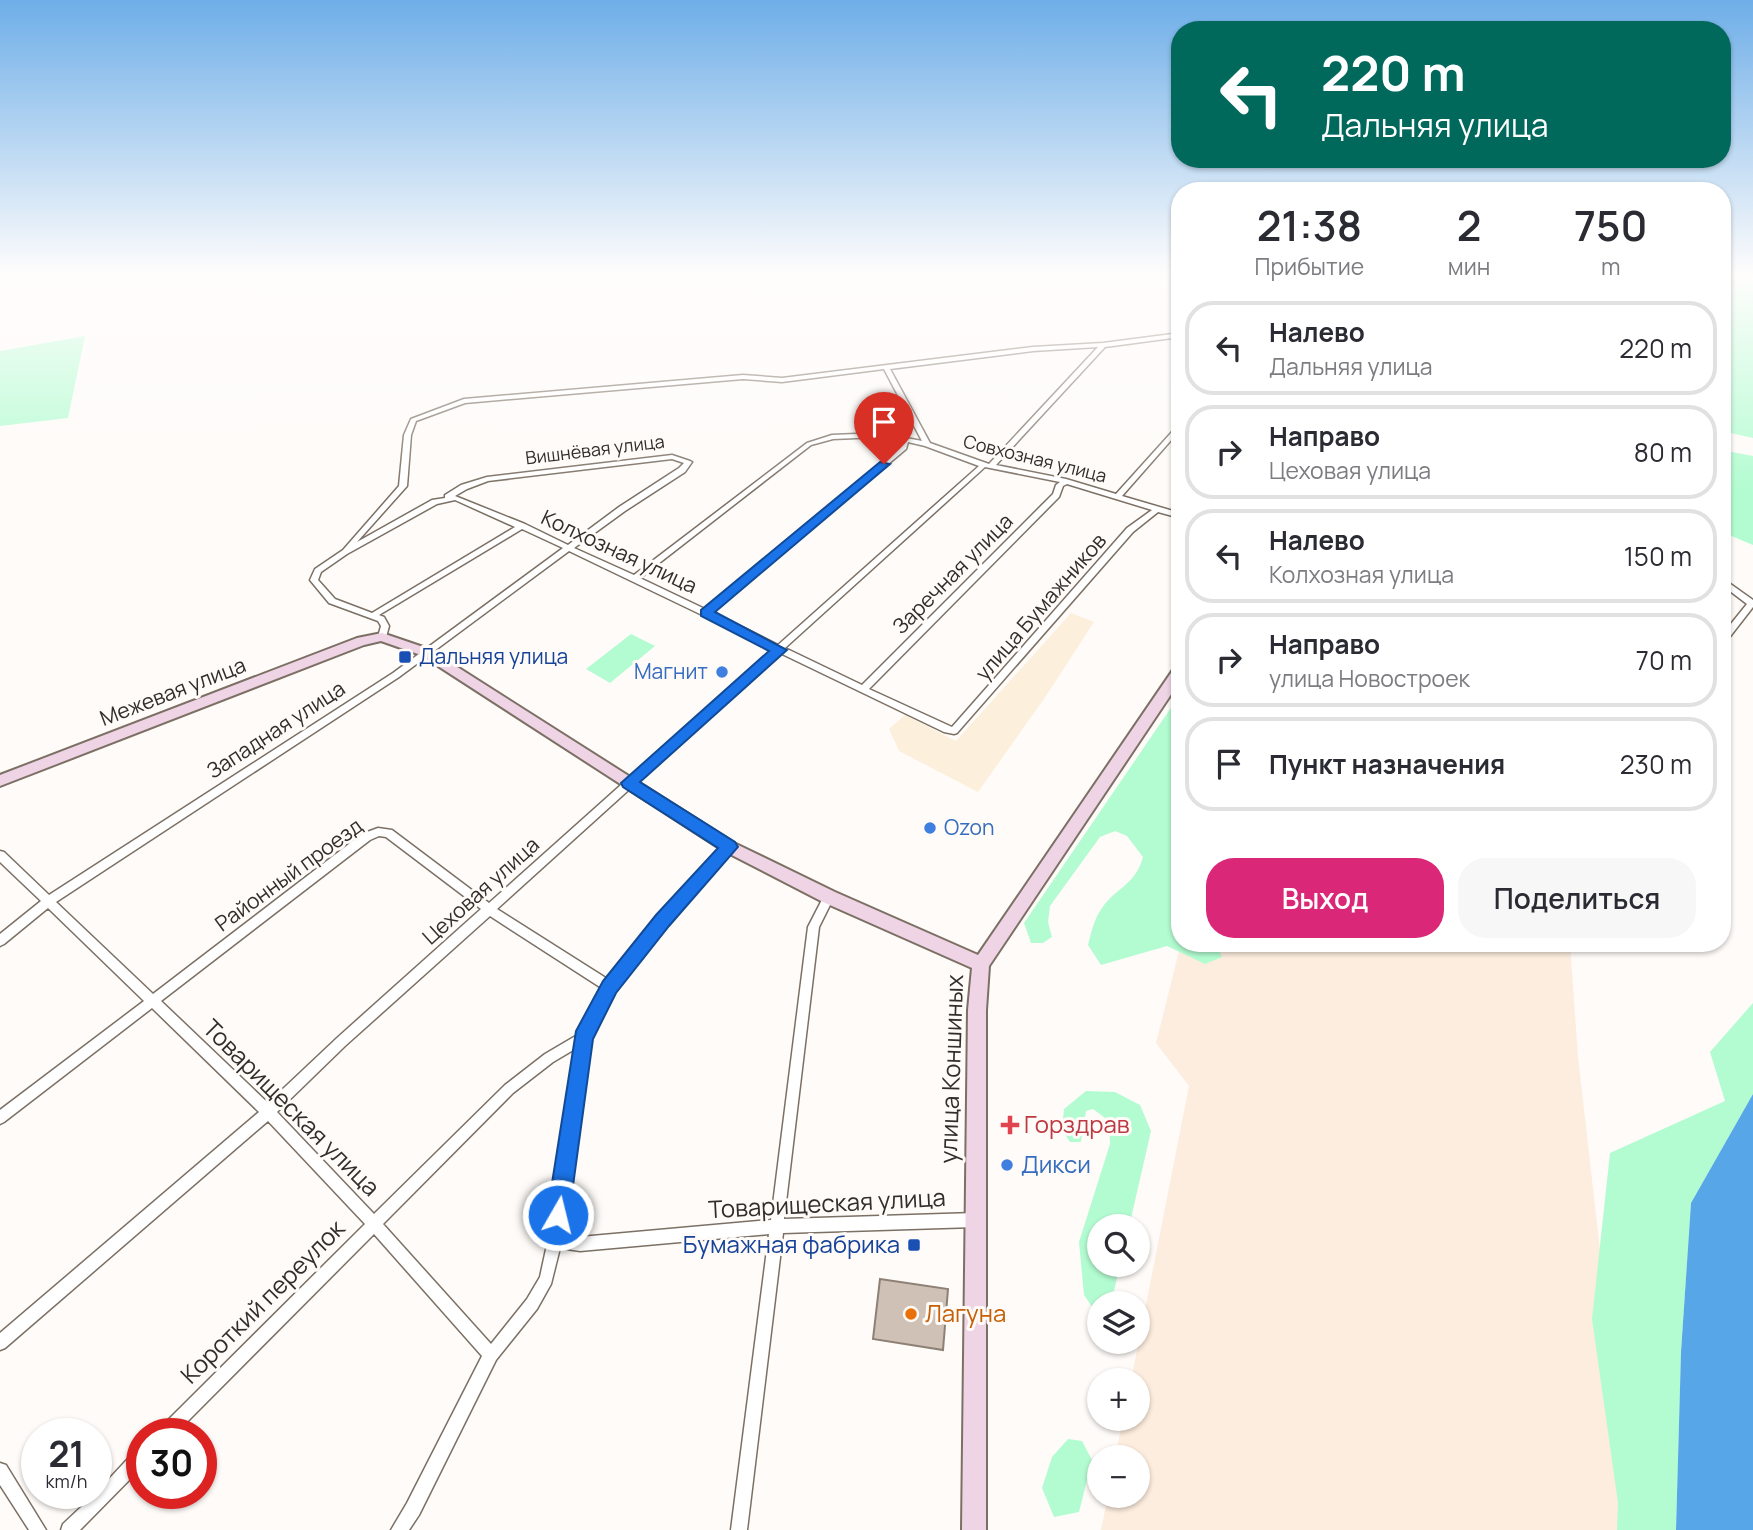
<!DOCTYPE html>
<html lang="ru">
<head>
<meta charset="utf-8">
<style>
  :root { --surface:#fff; --page:#f7f7f7; --text:#2b2b33; --muted:#7c7c81; --line:#e1e1e2; --accent:#db2777 }
  body { margin:0; font-family:Manrope,sans-serif; background:var(--page); color:var(--text); height:100vh; display:flex; flex-direction:column; font-size:26px; white-space:nowrap }
  * { box-sizing:border-box; margin:0 }
  p { font-size:23px; color:var(--muted) }
  .icon { flex:none; width:38px; height:38px; fill:none; stroke:currentColor; stroke-width:2; stroke-linecap:round; stroke-linejoin:round }
  .map { position:relative; flex:1; overflow:hidden }
  .sheet { position:absolute; left:1171px; top:182px; width:560px; height:770px; display:flex; flex-direction:column; background:var(--surface); border-radius:28px; box-shadow:0 2px 5px #0004 }
  .sheet>* { flex:none }
  .guide { position:absolute; left:1171px; top:21px; width:560px; height:147px; border-radius:28px; box-shadow:0 2px 5px #0004; background:#00695c; color:#fff; overflow:hidden }
  .buttons { position:absolute; left:1087px; top:1214px; display:grid; gap:14px }
  .buttons a { display:grid; place-items:center; width:63px; height:63px; border-radius:50%; background:var(--surface); box-shadow:0 2px 5px #0004; font-size:35px }
  .speed { position:absolute; left:21px; top:1418px; display:flex; gap:14px; font-size:35px; font-weight:700; text-align:center }
  .speed>* { display:grid; place-content:center; width:91px; height:91px; border-radius:50%; background:var(--surface); box-shadow:0 2px 5px #0004; line-height:1 }
  .speed small { font-size:18px; font-weight:400 }
  .speed .limit { border:10px solid #d22; background:#fff; color:#111 }
  .pin { position:absolute; display:grid; place-items:center; width:60px; height:60px; color:#fff; margin:-72px -30px; border-radius:50% 50% 50% 0; rotate:-45deg; box-shadow:0 0 7px #0007 }
  .pin .icon { rotate:45deg }
  .me { position:absolute; width:77px; margin:-38px; rotate:8deg; stroke-linejoin:round; filter:drop-shadow(0 0 5px #0008) }
  .turn { display:flex; align-items:center; gap:24px; height:147px; padding:0 35px; font-size:32px }
  .turn .icon { width:91px; height:91px; stroke-width:2.5 }
  .turn b { display:block; font-size:49px; line-height:60px }
  .eta { display:flex; justify-content:space-evenly; align-items:center; height:119px; text-align:center }
  .eta b { font-size:42px; font-weight:600; line-height:49px }
  .cta { display:flex; gap:14px; margin-top:auto; padding:14px 35px }
  .cta a { flex:1; height:80px; border-radius:28px; background:var(--accent); color:#fff; font-size:28px; font-weight:600; line-height:80px; text-align:center }
  .cta a+a { background:var(--page); color:var(--text) }
  ul { padding:0; list-style:none }
  li { display:flex; align-items:center; gap:21px; height:94px; margin:0 14px 10px; padding:0 21px; border:4px solid var(--line); border-radius:28px }
  li div { flex:1 }
  li b { display:block; font-size:26px }
  li em { font-style:normal }
  .map>svg:first-child { display:block }
  .built { fill:#fdedde }
  .education { fill:#fcf0dc }
  .green { fill:#b3fcd1 }
  .water { fill:#57a6e7 }
  .building { fill:#cfc1b5; stroke:#8d8176; stroke-width:2 }
  .lines { fill:none; stroke-linecap:round; stroke-linejoin:round }
  .street-casing { stroke:#7c7065; stroke-width:3 }
  .secondary-casing { stroke:#7c7065; stroke-width:4 }
  .street { fill:#fff; fill-rule:evenodd }
  .secondary { fill:#efd4e5; fill-rule:evenodd }
  .route { fill:#1a73e8; stroke:#114b97; stroke-width:2 }
  .transit-dot { fill:#1a4fb4; stroke:#fefbf8; stroke-width:2.5 }
  .shop-dot { fill:#3f7fe0; stroke:#fefbf8; stroke-width:2.5 }
  .health-dot { fill:#e0444e; stroke:#fefbf8; stroke-width:2.5 }
  .food-dot { fill:#e8710a; stroke:#fefbf8; stroke-width:2.5 }
  .labels { text-anchor:middle; stroke-width:6; stroke-linejoin:round; paint-order:stroke }
  .far-street-label { font-size:18px; fill:#332e29; stroke:#fefbf8 }
  .street-label { font-size:21px; fill:#332e29; stroke:#fefbf8 }
  .transit-label { font-size:21px; fill:#164399; stroke:#fefbf8; text-anchor:start }
  .shop-label { font-size:21px; fill:#366cbe; stroke:#fefbf8; text-anchor:end }
  .near-street-label { font-size:24px; fill:#332e29; stroke:#fefbf8 }
  .near-health-label { font-size:24px; fill:#be3a42; stroke:#fefbf8; text-anchor:start }
  .near-shop-label { font-size:24px; fill:#366cbe; stroke:#fefbf8; text-anchor:start }
  .near-transit-label { font-size:24px; fill:#164399; stroke:#fefbf8; text-anchor:end }
  .near-food-label { font-size:24px; fill:#c56008; stroke:#fefbf8; text-anchor:start }
</style>
</head>
<body>
<div class="map">
<svg width="1753" height="1530" viewBox="0 0 1753 1530">
  <rect width="100%" height="100%" fill="#fefbf8"/>
  <path class="built" d="M 1181,943 L 1570,943 L 1578,1057 L 1632,1530 L 1101,1530 L 1108,1496 L 1138,1496 L 1138,1458 L 1115,1458 L 1123,1419 L 1138,1419 L 1138,1381 L 1131,1381 L 1189,1086 L 1156,1043 Z"/>
  <path class="education" d="M 1071,613 L 1094,622 L 1046,696 L 978,792 L 899,751 L 889,729 L 905,715 L 956,741 Z"/>
  <path class="green" d="M 1748,277 L 1753,277 L 1753,438 L 1722,431 L 1722,280 L 1748,280 Z
    M 85,336 L 68,418 L 0,426 L 0,351 Z
    M 1722,450 L 1753,456 L 1753,545 L 1722,532 Z
    M 631,634 L 655,646 L 610,683 L 586,669 Z
    M 1179,696 L 1180,943 L 1216,943 L 1222,957 L 1205,964 L 1167,946 L 1101,965 L 1088,945 C 1091,933 1094,919 1102,908 C 1116,887 1135,886 1143,857 L 1127,836 L 1115,831 L 1100,837 L 1050,906 L 1048,922 L 1052,937 L 1043,943 L 1031,943 L 1024,923 Z
    M 1753,1003 L 1753,1094 L 1691,1203 L 1681,1352 L 1676,1530 L 1617,1530 L 1618,1503 L 1592,1319 L 1610,1153 L 1725,1101 L 1710,1052 Z
    M 1086,1091 L 1115,1092 L 1140,1105 L 1151,1131 L 1129,1227 L 1099,1227 L 1099,1265 L 1120,1265 L 1111,1304 L 1099,1304 L 1099,1317 L 1084,1295 L 1079,1242 L 1110,1144 L 1109,1121 L 1093,1109 L 1086,1111 L 1081,1142 L 1070,1142 L 1062,1130 L 1064,1109 Z
    M 1068,1439 L 1082,1441 L 1092,1460 L 1079,1512 L 1054,1517 L 1042,1488 L 1052,1457 Z"/>
  <path class="water" d="M 1753,1094 L 1753,1530 L 1676,1530 L 1681,1352 L 1691,1203 Z"/>
  <path class="building" d="M 880,1279 L 948,1289 L 943,1350 L 873,1339 Z"/>
  <g class="lines">
    <defs>
      <path id="street" d="M 1180,333 L 1180,337 L 1105,347 L 996,465 L 1066,479 L 1116,494 L 1180,423 L 1180,430 L 1122,496 L 1180,513 L 1180,518 L 1158,512 L 1133,532 L 957,733 L 954,734 L 944,732 L 780,653 L 497,909 L 609,980 L 659,918 L 725,844 L 729,843 L 733,844 L 734,847 L 667,924 L 614,991 L 589,1039 L 563,1234 L 580,1237 L 771,1220 L 808,927 L 825,894 L 829,892 L 833,894 L 834,897 L 819,927 L 784,1219 L 975,1213 L 980,1215 L 982,1220 L 980,1225 L 975,1227 L 783,1233 L 747,1530 L 731,1530 L 769,1234 L 580,1251 L 560,1248 L 551,1284 L 537,1309 L 496,1360 L 419,1515 L 409,1530 L 391,1530 L 407,1503 L 482,1356 L 374,1234 L 176,1433 L 157,1433 L 160,1428 L 365,1224 L 268,1121 L 5,1348 L 0,1350 L 0,1333 L 259,1112 L 152,1008 L 4,1122 L 0,1124 L 0,1110 L 144,1001 L 48,908 L 4,944 L 0,946 L 0,934 L 41,901 L 0,862 L 0,851 L 4,852 L 49,895 L 393,673 L 563,548 L 522,529 L 379,615 L 384,617 L 389,626 L 386,637 L 382,640 L 378,637 L 381,626 L 378,621 L 329,603 L 310,580 L 315,569 L 343,550 L 399,486 L 404,435 L 411,419 L 464,399 L 743,375 L 782,378 L 1033,347 L 1103,343 ZM 1098,347 L 989,464 L 930,443 L 890,369 L 1033,351 ZM 884,369 L 922,441 L 880,433 L 832,435 L 807,443 L 634,575 L 574,548 L 625,511 L 685,472 L 692,462 L 690,461 L 672,455 L 487,477 L 461,485 L 445,495 L 445,498 L 432,500 L 357,542 L 407,486 L 411,435 L 416,421 L 465,403 L 743,379 L 782,382 ZM 880,437 L 902,441 L 901,447 L 705,609 L 640,578 L 811,445 L 833,439 ZM 908,442 L 925,446 L 979,466 L 778,645 L 712,612 L 906,449 ZM 672,459 L 684,463 L 679,468 L 619,507 L 568,545 L 525,524 L 455,496 L 467,489 L 488,481 ZM 985,467 L 1060,482 L 1056,485 L 1053,494 L 862,685 L 785,648 ZM 1067,484 L 1152,510 L 1127,528 L 952,727 L 869,689 L 1059,497 L 1063,486 ZM 455,500 L 515,527 L 372,613 L 335,599 L 318,580 L 321,572 L 347,554 L 437,504 ZM 569,551 L 773,649 L 489,903 L 392,830 L 378,828 L 362,834 L 153,994 L 56,902 L 399,677 ZM 379,836 L 386,837 L 481,909 L 337,1038 L 268,1103 L 161,1001 L 370,840 ZM 490,916 L 603,989 L 579,1034 L 545,1054 L 505,1085 L 374,1214 L 277,1112 L 345,1046 ZM 575,1049 L 548,1240 L 540,1277 L 527,1299 L 491,1344 L 383,1224 L 513,1093 L 553,1062 Z
        M 1722,578 L 1753,600 L 1753,607 L 1725,643 L 1722,644 L 1722,635 L 1747,604 L 1722,585 Z
        M 142,1448 L 142,1467 L 80,1530 L 61,1530 L 63,1524 L 96,1493 L 136,1450 Z
        M 0,1463 L 6,1465 L 46,1530 L 29,1530 L 0,1485 Z"/>
      <path id="secondary" d="M 382,633 L 429,649 L 734,843 L 835,892 L 978,955 L 1175,667 L 1180,666 L 1180,681 L 989,966 L 986,1010 L 986,1530 L 962,1530 L 968,1010 L 972,968 L 823,902 L 724,851 L 421,655 L 381,641 L 364,645 L 0,786 L 0,775 L 357,638 Z"/>
    </defs>
    <use href="#street" class="street-casing"/>
    <use href="#secondary" class="secondary-casing"/>
    <use href="#street" class="street"/>
    <use href="#secondary" class="secondary"/>
  </g>
  <linearGradient id="sky" x2="0" y2="1"><stop stop-color="#6eaee8"/><stop offset="0.56" stop-color="#fffdfc"/><stop offset="1" stop-color="#fffdfc" stop-opacity="0"/></linearGradient>
  <rect width="1753" height="491" fill="url(#sky)"/>
  <path class="route" d="M 880,462 L 890,464 L 715,612 L 787,650 L 640,782 L 735,842 L 738,847 L 669,926 L 616,993 L 593,1039 L 569,1215 L 566,1223 L 558,1226 L 550,1223 L 547,1215 L 576,1031 L 603,981 L 656,915 L 718,848 L 623,787 L 621,783 L 769,651 L 701,616 L 701,610 Z"/>
  <g class="transit-dot">
    <rect x="398" y="650" width="14" height="14" rx="3.5"/>
    <rect x="907" y="1238" width="14" height="14" rx="3.5"/>
  </g>
  <g class="shop-dot">
    <circle cx="722" cy="672" r="7"/>
    <circle cx="930" cy="828" r="7"/>
    <circle cx="1007" cy="1165" r="7"/>
  </g>
  <path class="health-dot" d="M1006.5 1114.5h7v7h7v7h-7v7h-7v-7h-7v-7h7z"/>
  <circle class="food-dot" cx="911" cy="1314" r="7"/>
  <g class="labels">
    <g class="far-street-label">
      <text transform="translate(595 450) rotate(-7)" y="6">Вишнёвая улица</text>
      <text transform="translate(1035 459) rotate(14)" y="6">Совхозная улица</text>
    </g>
    <g class="street-label">
      <text transform="translate(619 552) rotate(25)" y="7">Колхозная улица</text>
      <text transform="translate(953 574) rotate(-45)" y="7">Заречная улица</text>
      <text transform="translate(1041 607) rotate(-49)" y="7">улица Бумажников</text>
      <text transform="translate(173 692) rotate(-21)" y="7">Межевая улица</text>
      <text transform="translate(276 730) rotate(-33)" y="7">Западная улица</text>
      <text transform="translate(289 875) rotate(-36)" y="7">Районный проезд</text>
      <text transform="translate(481 891) rotate(-42)" y="7">Цеховая улица</text>
    </g>
    <g class="transit-label">
      <text x="419" y="664">Дальняя улица</text>
    </g>
    <g class="shop-label">
      <text x="708" y="679">Магнит</text>
      <text x="944" y="835" text-anchor="start">Ozon</text>
    </g>
    <g class="near-street-label">
      <text transform="translate(952 1069) rotate(-88)" y="8">улица Коншиных</text>
      <text transform="translate(291 1108) rotate(45)" y="8">Товарищеская улица</text>
      <text transform="translate(827 1204) rotate(-3)" y="8">Товарищеская улица</text>
      <text transform="translate(263 1302) rotate(-45)" y="8">Короткий переулок</text>
    </g>
    <g class="near-health-label">
      <text x="1024" y="1133">Горздрав</text>
    </g>
    <g class="near-shop-label">
      <text x="1021" y="1173">Дикси</text>
    </g>
    <g class="near-transit-label">
      <text x="900" y="1253">Бумажная фабрика</text>
    </g>
    <g class="near-food-label">
      <text x="925" y="1322">Лагуна</text>
    </g>
  </g>
</svg>
<div class="buttons">
<a><svg class="icon" aria-label="search" viewBox="0 0 24 24"><circle cx="10" cy="10" r="6"/><path d="M15 15l6 6"/></svg></a>
<a><svg class="icon" aria-label="layers" viewBox="0 0 24 24"><path d="M12 4l9 5-9 5-9-5zM3 14l9 5 9-5"/></svg></a>
<a>+</a>
<a>−</a>
</div>
<div class="speed"><div>21<small>km/h</small></div><div class="limit">30</div></div>
<div class="pin" style="left:884px;top:464px;background:#d93025"><svg class="icon" aria-label="arrive" viewBox="0 0 24 24"><path d="M6 21V4h12l-3 4 3 4H6"/></svg></div>
<svg class="me" style="left:558px;top:1215px" viewBox="-20 -20 40 40"><circle r="17" fill="#1a73e8" stroke="#fff" stroke-width="3"/><path d="M0-11L8 9 0 5-8 9z" fill="#fff"/></svg>
<div class="guide">
<div class="turn"><svg class="icon" aria-label="left" viewBox="0 0 24 24"><path d="M17 20v-9H6M10 6l-5 5 5 5"/></svg><div><b>220 m</b>Дальняя улица</div></div>
</div>
<section class="sheet">
<div class="eta">
<div><b>21:38</b><p>Прибытие</p></div>
<div><b>2</b><p>мин</p></div>
<div><b>750</b><p>m</p></div>
</div>
<ul>
<li><svg class="icon" aria-label="left" viewBox="0 0 24 24"><path d="M17 20v-9H6M10 6l-5 5 5 5"/></svg><div><b>Налево</b><p>Дальняя улица</p></div><em>220 m</em></li>
<li><svg class="icon" aria-label="right" viewBox="0 0 24 24"><path d="M7 20v-9h11M14 6l5 5-5 5"/></svg><div><b>Направо</b><p>Цеховая улица</p></div><em>80 m</em></li>
<li><svg class="icon" aria-label="left" viewBox="0 0 24 24"><path d="M17 20v-9H6M10 6l-5 5 5 5"/></svg><div><b>Налево</b><p>Колхозная улица</p></div><em>150 m</em></li>
<li><svg class="icon" aria-label="right" viewBox="0 0 24 24"><path d="M7 20v-9h11M14 6l5 5-5 5"/></svg><div><b>Направо</b><p>улица Новостроек</p></div><em>70 m</em></li>
<li><svg class="icon" aria-label="arrive" viewBox="0 0 24 24"><path d="M6 21V4h12l-3 4 3 4H6"/></svg><div><b>Пункт назначения</b></div><em>230 m</em></li>
</ul>
<div class="cta"><a>Выход</a><a>Поделиться</a></div>
</section>
</div>
</body>
</html>
